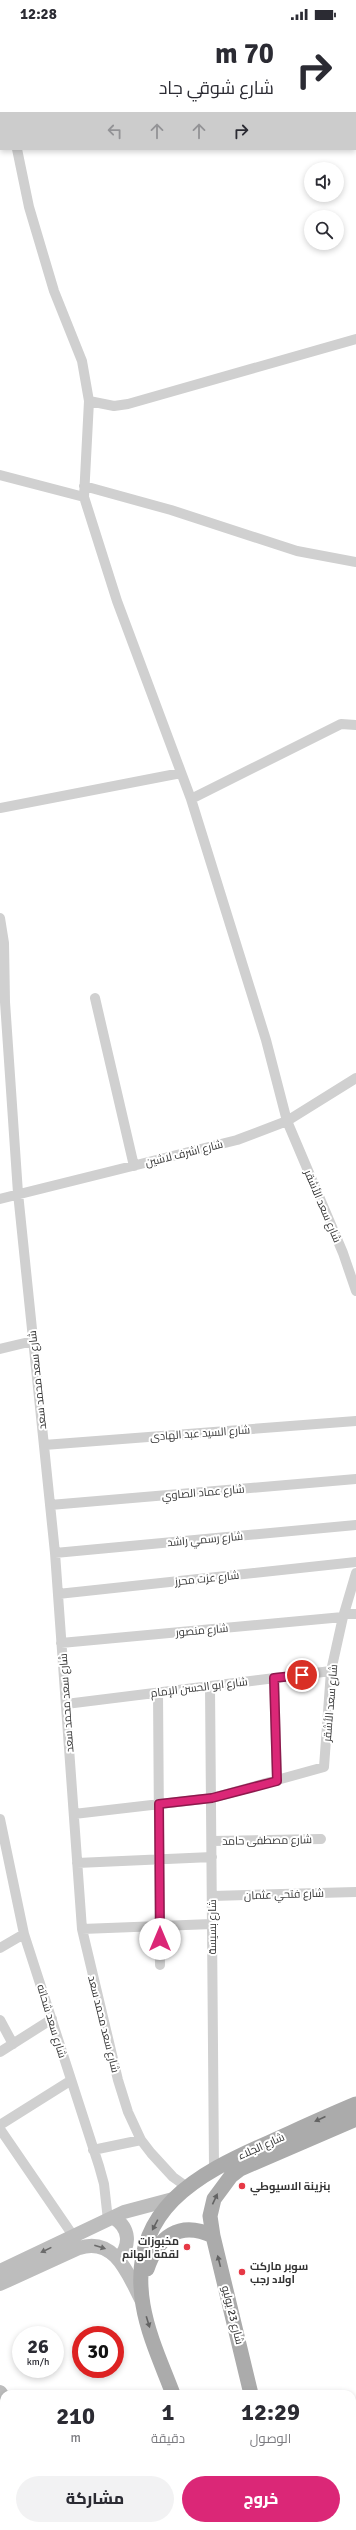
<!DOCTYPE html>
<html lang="ar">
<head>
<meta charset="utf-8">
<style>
  :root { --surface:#fff; --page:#f2f2f3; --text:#2b2b33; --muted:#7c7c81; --accent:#db2777 }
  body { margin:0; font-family:Signika,Cairo,sans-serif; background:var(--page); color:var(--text); direction:rtl; height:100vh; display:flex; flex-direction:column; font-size:15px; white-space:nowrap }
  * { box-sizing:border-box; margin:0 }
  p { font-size:13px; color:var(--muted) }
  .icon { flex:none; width:22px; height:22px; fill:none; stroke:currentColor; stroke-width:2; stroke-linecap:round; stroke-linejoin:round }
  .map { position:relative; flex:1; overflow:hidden; direction:ltr }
  .drawer { position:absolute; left:0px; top:2362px; width:356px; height:140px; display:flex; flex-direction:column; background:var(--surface); border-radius:12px 12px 0 0; box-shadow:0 2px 6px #0003; direction:rtl }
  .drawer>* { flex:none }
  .top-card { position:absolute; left:0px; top:0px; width:356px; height:122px; box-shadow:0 2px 6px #0003; direction:rtl; background:#fff; color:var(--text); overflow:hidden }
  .buttons { position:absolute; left:304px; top:134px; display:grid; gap:8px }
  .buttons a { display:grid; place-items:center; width:40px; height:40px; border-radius:50%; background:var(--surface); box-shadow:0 2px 6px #0003; font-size:20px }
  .speed { position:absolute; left:12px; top:2298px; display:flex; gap:8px; font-size:20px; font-weight:700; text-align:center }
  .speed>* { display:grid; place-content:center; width:52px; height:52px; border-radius:50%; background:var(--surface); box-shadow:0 2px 6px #0003; line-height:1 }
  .speed small { font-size:10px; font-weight:400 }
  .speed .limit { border:6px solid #d22; background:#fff; color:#111 }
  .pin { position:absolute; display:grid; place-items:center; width:34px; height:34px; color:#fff; margin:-17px; border:2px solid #fff; border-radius:50%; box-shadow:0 1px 4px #0007 }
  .me { position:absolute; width:44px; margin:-22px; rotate:0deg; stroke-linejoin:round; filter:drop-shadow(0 0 3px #0008) }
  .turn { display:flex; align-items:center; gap:14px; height:84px; padding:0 16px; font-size:18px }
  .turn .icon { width:52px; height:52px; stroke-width:2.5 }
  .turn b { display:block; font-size:28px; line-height:34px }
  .lanes { display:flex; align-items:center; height:38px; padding:0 16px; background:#0003; justify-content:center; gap:20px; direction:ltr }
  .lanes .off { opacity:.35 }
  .eta { display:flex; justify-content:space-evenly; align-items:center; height:68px; text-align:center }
  .eta b { font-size:24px; font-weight:800; line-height:28px }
  .cta { display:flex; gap:8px; margin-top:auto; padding:8px 16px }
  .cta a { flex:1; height:46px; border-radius:24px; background:var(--accent); color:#fff; font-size:16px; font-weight:800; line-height:46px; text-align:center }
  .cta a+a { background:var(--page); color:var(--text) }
  .status { display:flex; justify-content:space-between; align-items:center; height:28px; padding:0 20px; background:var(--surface); direction:ltr }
  .status svg { height:11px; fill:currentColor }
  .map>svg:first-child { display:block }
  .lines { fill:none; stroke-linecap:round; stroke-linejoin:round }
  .street { stroke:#d0d0d0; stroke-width:10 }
  .secondary { stroke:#bdbdbd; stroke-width:14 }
  .primary { stroke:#ababab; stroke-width:15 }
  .oneway { fill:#636363 }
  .oneway2 { fill:#6a6a6a }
  .route-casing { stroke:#8e194d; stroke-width:10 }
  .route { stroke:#db2777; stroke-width:7 }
  .poi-dot { fill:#e63946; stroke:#fff; stroke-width:1.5 }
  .labels { text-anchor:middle; stroke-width:4; stroke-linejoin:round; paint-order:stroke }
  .street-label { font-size:11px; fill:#333; stroke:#fff }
  .poi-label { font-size:11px; font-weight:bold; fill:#333; stroke:#fff; text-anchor:start }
</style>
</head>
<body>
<div class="status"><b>12:28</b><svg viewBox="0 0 49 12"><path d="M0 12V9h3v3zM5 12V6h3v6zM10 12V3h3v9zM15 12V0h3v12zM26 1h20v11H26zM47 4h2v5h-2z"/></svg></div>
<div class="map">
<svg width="356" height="2502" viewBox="0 0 356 2502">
  <rect width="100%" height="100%" fill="#fff"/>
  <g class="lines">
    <path class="street" d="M 0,14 L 1,26
      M 17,121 L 29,179 L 54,263 L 82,333 L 89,373 L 84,469 L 117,573 L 191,771 L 266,1012 L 287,1093 L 343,1225 L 356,1263
      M 89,373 L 114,378 L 128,376 L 356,311
      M 0,447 L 84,469
      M 84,458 L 171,482 L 297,523 L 356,534
      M 191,771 L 341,696 L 356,697
      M 0,780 L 181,745
      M 0,890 L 4,915 L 5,974 L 18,1165 L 55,1525 L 82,1901 L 118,2052 L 128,2084 L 141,2112 L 151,2125 L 173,2149 L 187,2159
      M 95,970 L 134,1138
      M 0,1171 L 237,1112 L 287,1093 L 356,1050
      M 0,1321 L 33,1313
      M 44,1417 L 356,1393
      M 50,1477 L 356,1451
      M 55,1525 L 356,1497
      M 58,1566 L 356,1534
      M 344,1586 L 356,1586
      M 61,1615 L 343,1589
      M 274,1650 L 277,1753
      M 210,1658 L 214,2140
      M 158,1664 L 160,1937
      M 66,1676 L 331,1643
      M 74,1786 L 212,1770 L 324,1739 L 331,1643 L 343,1589 L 356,1545
      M 0,1791 L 24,1906 L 99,2138 L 104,2156 L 108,2192
      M 212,1813 L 321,1811
      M 77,1835 L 212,1829
      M 212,1868 L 356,1864
      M 82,1901 L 212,1896
      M 0,1920 L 24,1906
      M 0,1992 L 13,2016
      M 0,2024 L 52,1991
      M 0,2097 L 70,2053
      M 0,2101 L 74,2209
      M 93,2122 L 141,2112
      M 352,2456 L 356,2455"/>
    <path class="secondary" d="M 114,2190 C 130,2200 131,2218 118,2231
      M 0,2243 L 124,2184 L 173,2171
      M 0,2256 L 79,2220 C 116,2208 129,2249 143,2275
      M 0,2364 L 4,2370
      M 82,2498 L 85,2502"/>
    <path class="primary" d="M 147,2241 C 158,2209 179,2192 213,2208
      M 173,2366 C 162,2337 148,2307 143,2277 C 127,2182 197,2146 270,2114 C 299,2101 327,2088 356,2076
      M 251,2366 L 213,2208 L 210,2188 L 214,2171 L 231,2148 L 240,2141 L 356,2091
      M 219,2498 L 221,2502
      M 277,2498 L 277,2502"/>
  </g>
  <defs><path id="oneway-solid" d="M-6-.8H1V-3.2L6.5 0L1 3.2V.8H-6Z"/></defs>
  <g class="oneway">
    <use href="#oneway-solid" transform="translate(320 2091) rotate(156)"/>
    <use href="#oneway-solid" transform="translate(215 2171) rotate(-65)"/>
    <use href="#oneway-solid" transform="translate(155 2197) rotate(118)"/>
    <use href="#oneway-solid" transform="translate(219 2233) rotate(-104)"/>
    <use href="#oneway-solid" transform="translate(148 2294) rotate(73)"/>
  </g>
  <g class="oneway2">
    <use href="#oneway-solid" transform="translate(100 2219) rotate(18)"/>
    <use href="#oneway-solid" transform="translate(46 2222) rotate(154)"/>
  </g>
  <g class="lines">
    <defs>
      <path id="route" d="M 160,1911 L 159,1776 L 212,1770 L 277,1753 L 274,1650 L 302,1647"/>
    </defs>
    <use href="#route" class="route-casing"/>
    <use href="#route" class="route"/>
  </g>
  <g class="poi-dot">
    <circle cx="242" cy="2158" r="4"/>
    <circle cx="187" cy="2219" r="4"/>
    <circle cx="242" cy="2244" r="4"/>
  </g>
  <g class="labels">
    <g class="street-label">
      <text transform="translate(184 1125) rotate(-14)" y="4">شارع اشرف لاشين</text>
      <text transform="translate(323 1178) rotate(67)" y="4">شارع سعد الأشقر</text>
      <text transform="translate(37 1352) rotate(-96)" y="4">شارع سعد محمد سعد</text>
      <text transform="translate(200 1405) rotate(-4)" y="4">شارع السيد عبد الهادى</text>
      <text transform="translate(203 1464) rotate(-5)" y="4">شارع عماد الصاوي</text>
      <text transform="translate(205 1511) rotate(-5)" y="4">شارع رسمي راشد</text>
      <text transform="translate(207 1550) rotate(-6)" y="4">شارع عزت محرز</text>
      <text transform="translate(202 1602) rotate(-5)" y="4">شارع منصور</text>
      <text transform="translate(199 1659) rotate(-7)" y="4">شارع ابو الحسن الإمام</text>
      <text transform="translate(66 1675) rotate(-94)" y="4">شارع سعد محمد سعد</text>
      <text transform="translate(330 1675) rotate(-85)" y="4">شارع سعد الأشقر</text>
      <text transform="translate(267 1812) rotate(-1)" y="4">شارع مصطفى حامد</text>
      <text transform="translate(284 1866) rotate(-2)" y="4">شارع فتحي عثمان</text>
      <text transform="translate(212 1899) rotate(-90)" y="4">شارع بسيسة</text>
      <text transform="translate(52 1993) rotate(73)" y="4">شارع سعد شحاته</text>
      <text transform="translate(104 1996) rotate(76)" y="4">شارع سعد محمد سعد</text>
      <text transform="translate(261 2118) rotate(-24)" y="4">شارع الجلاء</text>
      <text transform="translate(233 2287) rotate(76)" y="4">شارع 23 يوليو</text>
    </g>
    <g class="poi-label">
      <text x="250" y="2162">بنزينة الاسيوطي</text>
      <text x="179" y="2217" text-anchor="end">مخبوزات<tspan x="179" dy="13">لقمة الهانم</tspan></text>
      <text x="250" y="2242">سوبر ماركت<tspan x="250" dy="13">اولاد رجب</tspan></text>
    </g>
  </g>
</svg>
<div class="buttons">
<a><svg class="icon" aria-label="sound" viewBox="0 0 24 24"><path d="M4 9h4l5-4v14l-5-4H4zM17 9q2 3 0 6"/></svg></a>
<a><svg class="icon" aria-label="search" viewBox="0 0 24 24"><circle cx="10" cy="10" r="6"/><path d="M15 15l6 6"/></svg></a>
</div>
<div class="speed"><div>26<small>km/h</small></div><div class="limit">30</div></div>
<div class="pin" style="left:302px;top:1647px;background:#d93025"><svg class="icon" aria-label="arrive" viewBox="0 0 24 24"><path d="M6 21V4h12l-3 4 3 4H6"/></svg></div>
<svg class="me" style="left:160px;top:1911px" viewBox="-20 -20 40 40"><circle r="19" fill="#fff"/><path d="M0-13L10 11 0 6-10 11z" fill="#db2777"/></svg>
<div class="top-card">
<div class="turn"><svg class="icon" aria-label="right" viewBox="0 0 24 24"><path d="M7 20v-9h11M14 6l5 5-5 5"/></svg><div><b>70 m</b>شارع شوقي جاد</div></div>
<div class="lanes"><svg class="icon off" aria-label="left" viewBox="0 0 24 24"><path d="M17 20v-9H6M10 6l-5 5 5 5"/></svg><svg class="icon off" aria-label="ahead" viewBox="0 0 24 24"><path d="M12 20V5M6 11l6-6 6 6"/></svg><svg class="icon off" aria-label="ahead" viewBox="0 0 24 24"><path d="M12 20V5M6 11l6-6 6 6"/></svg><svg class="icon" aria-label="right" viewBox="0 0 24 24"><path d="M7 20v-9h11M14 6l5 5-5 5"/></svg></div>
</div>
<section class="drawer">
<div class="eta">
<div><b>12:29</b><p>الوصول</p></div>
<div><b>1</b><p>دقيقة</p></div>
<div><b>210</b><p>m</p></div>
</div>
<div class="cta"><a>خروج</a><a>مشاركة</a></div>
</section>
</div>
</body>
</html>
